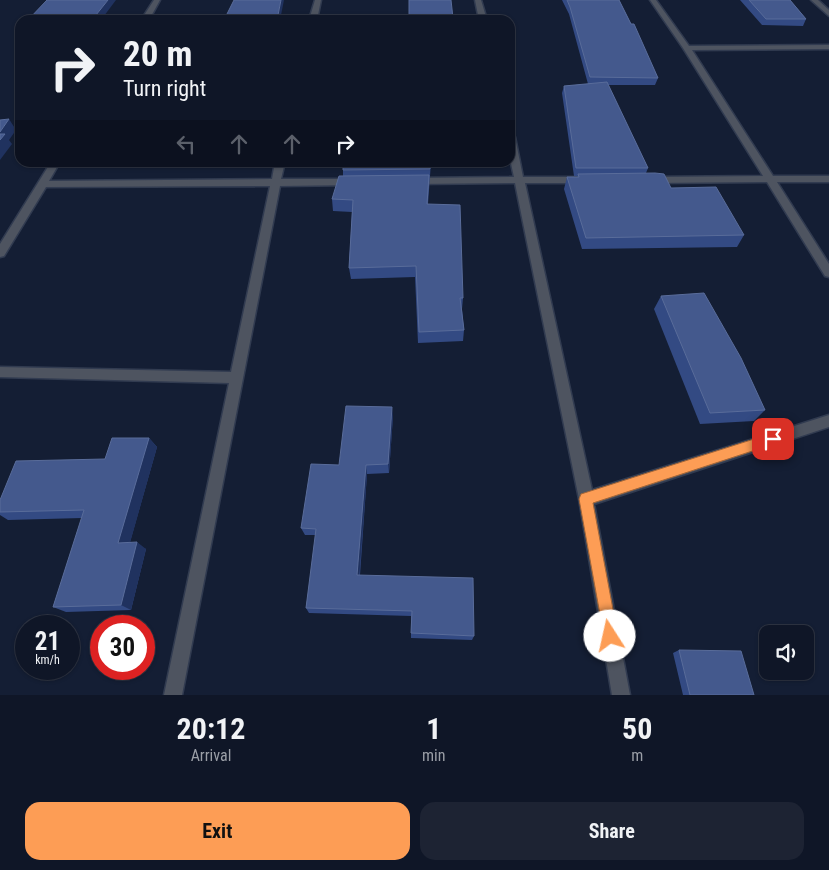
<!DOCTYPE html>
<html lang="en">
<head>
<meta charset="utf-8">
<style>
  :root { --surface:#0f1627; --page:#1d2333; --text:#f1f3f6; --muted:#9b9fa7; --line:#2f3544; --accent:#fd9d55 }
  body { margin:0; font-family:"Roboto Condensed",sans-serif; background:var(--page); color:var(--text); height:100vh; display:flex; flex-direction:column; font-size:19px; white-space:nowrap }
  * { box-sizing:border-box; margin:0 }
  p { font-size:16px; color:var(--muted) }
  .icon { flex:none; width:28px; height:28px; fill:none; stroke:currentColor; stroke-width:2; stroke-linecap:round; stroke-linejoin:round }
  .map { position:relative; height:695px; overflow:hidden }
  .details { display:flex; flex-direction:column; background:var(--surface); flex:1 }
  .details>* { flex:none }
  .hud { position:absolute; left:15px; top:15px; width:500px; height:152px; border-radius:15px; box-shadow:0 1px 4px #0004,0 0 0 1px var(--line); background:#0f1627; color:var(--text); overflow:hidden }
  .buttons { position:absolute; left:759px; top:625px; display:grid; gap:10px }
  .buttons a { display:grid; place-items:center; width:55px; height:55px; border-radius:10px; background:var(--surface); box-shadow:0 1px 4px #0004,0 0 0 1px var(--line); font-size:25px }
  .speed { position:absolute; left:15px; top:615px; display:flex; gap:10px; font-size:25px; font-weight:700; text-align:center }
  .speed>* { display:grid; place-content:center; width:65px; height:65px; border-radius:50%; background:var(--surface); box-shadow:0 1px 4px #0004,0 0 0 1px var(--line); line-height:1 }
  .speed small { font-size:12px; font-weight:400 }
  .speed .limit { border:8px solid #d22; background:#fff; color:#111 }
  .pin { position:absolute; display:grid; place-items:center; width:42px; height:42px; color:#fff; margin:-21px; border-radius:10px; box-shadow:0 2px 8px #0006 }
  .me { position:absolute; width:55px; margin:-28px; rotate:350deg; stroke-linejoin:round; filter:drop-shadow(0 0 4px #0008) }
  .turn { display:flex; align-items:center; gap:18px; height:105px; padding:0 25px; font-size:22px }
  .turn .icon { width:65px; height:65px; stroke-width:2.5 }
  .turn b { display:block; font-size:35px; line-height:42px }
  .lanes { display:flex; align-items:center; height:48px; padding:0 25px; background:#0003; justify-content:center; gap:25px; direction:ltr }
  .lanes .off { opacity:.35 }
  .eta { display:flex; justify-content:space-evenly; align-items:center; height:85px; text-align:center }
  .eta b { font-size:30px; font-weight:700; line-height:35px }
  .button { display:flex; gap:10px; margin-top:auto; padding:10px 25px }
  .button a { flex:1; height:58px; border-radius:15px; background:var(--accent); color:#111; font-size:20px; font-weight:700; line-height:58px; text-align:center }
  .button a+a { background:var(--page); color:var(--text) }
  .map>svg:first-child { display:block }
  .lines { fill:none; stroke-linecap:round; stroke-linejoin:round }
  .street-casing { stroke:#313b50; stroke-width:3 }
  .street { fill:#4e5460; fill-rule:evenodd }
  .wall { fill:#334a83 }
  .shaded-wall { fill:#20325f }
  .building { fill:#44598d; stroke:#596c9a }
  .route { fill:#fd9d55; stroke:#a46637 }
</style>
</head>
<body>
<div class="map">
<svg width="829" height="695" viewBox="0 0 829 695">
  <rect width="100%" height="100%" fill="#141e34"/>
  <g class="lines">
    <defs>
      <path id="street" d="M 154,0 L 160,0 L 149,20 L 141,20 Z
        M 315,0 L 321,0 L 317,20 L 309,20 Z
        M 475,0 L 481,0 L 487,20 L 479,20 Z
        M 650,0 L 656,0 L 689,46 L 829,45 L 829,49 L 692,50 L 773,176 L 829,176 L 829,182 L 777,182 L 829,264 L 829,277 L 825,276 L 767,182 L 652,183 L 647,180 L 652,177 L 763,176 L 683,48 Z
        M 811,0 L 818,0 L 829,10 L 829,16 Z
        M 510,134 L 515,137 L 523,177 L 582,177 L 587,180 L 582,183 L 525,183 L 592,490 L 829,415 L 829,427 L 594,504 L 630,695 L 612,695 L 579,499 L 515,183 L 414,184 L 409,181 L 414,178 L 514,177 L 510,159 Z
        M 51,162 L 60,162 L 49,181 L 272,179 L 275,162 L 285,162 L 281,179 L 354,179 L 359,182 L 354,185 L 280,186 L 182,695 L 164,695 L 229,383 L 0,377 L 0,367 L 231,372 L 270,186 L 46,187 L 4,256 L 0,257 L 0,244 Z"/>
    </defs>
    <use href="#street" class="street-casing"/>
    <use href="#street" class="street"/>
  </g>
  <path class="wall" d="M 409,0 L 453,18 L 453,20 L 409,20 Z
    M 562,0 L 619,0 L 658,78 L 655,85 L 608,85 L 648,168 L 646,173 L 671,188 L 744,235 L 737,247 L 582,249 L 564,189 L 567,177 L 577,177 L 578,176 L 574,176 L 562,93 L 564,86 L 588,84 L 569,14 Z
    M 740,0 L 790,0 L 806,19 L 803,26 L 762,25 Z
    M 431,162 L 428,204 L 463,298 L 462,309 L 464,330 L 463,341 L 418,343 L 415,277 L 351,279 L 349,268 L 352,212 L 333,211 L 332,199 L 343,176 L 343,170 Z
    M 661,296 L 765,410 L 754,421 L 700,424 L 654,309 Z
    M 393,416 L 389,473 L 367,474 L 360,575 L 474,636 L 472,640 L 411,638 L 411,616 L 309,613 L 306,608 L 316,535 L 305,535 L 301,528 L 339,465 Z
    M 149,438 L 157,447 L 130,542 L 146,549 L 131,610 L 66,612 L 53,607 L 82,518 L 8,520 L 0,515 L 0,500 L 105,459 Z
    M 679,650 L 754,695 L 683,695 L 673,653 Z"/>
  <path class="shaded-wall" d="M 108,0 L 116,0 L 101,20 L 92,20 Z
    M 281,0 L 284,0 L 280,20 L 277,20 Z
    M 9,119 L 16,130 L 9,140 L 12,144 L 0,160 L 0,132 Z
    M 392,407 L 393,416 L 389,473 L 388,464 Z
    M 149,438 L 157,447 L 128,550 L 118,543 Z
    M 366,465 L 367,474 L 359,580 L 357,575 Z
    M 137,542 L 146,549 L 131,610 L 121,605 Z"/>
  <path class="building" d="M 47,0 L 108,0 L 92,20 L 28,20 Z
    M 234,0 L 281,0 L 277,20 L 224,20 Z
    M 409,0 L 451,0 L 453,18 L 409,19 Z
    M 567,0 L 619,0 L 631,24 L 634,24 L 658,78 L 590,77 L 570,7 Z
    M 749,0 L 790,0 L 806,19 L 766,19 Z
    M 607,82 L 648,168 L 576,168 L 564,86 Z
    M 9,119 L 0,132 L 0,120 Z
    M 0,134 L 5,134 L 0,140 Z
    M 343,162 L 430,162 L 430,169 L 343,170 Z
    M 655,173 L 664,174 L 671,188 L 716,187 L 744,235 L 586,238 L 567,177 L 579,177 L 578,174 Z
    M 429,175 L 427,204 L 460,205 L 463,298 L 460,298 L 464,330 L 419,332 L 416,266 L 349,268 L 353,200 L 332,199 L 339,176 Z
    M 704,293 L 741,358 L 765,410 L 710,413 L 661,296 Z
    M 346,406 L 392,407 L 388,464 L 366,465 L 357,575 L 473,578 L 474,636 L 411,633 L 412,611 L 306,608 L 316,529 L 301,528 L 311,464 L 339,465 Z
    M 112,438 L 149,438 L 118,543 L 137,542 L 121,605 L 53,607 L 84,510 L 0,512 L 0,500 L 16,461 L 105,459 Z
    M 679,650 L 741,651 L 754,695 L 690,695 Z"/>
  <path class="route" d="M 773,433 L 777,435 L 779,439 L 777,443 L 593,503 L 618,636 L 616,642 L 610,644 L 605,642 L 579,499 L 581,494 Z"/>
</svg>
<div class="buttons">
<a><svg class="icon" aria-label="sound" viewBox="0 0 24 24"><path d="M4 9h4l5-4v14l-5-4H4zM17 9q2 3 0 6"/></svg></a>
</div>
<div class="speed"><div>21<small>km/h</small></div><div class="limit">30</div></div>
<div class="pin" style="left:773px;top:439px;background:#d93025"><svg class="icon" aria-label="arrive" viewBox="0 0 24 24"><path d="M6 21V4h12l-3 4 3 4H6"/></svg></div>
<svg class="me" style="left:610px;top:636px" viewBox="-20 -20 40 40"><circle r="19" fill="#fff"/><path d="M0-13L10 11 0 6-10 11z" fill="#fd9d55"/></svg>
<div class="hud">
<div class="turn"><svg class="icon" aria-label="right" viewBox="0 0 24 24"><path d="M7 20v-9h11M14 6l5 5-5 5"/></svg><div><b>20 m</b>Turn right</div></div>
<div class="lanes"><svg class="icon off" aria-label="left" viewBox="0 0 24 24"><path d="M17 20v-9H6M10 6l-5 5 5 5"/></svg><svg class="icon off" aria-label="ahead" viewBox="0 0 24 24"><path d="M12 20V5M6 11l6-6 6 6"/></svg><svg class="icon off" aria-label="ahead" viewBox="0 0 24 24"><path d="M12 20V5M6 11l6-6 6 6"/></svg><svg class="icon" aria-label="right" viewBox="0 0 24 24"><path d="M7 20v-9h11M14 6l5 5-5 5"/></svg></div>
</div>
</div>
<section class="details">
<div class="eta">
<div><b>20:12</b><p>Arrival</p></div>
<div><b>1</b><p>min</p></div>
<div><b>50</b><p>m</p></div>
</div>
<div class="button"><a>Exit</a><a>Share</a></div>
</section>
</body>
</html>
